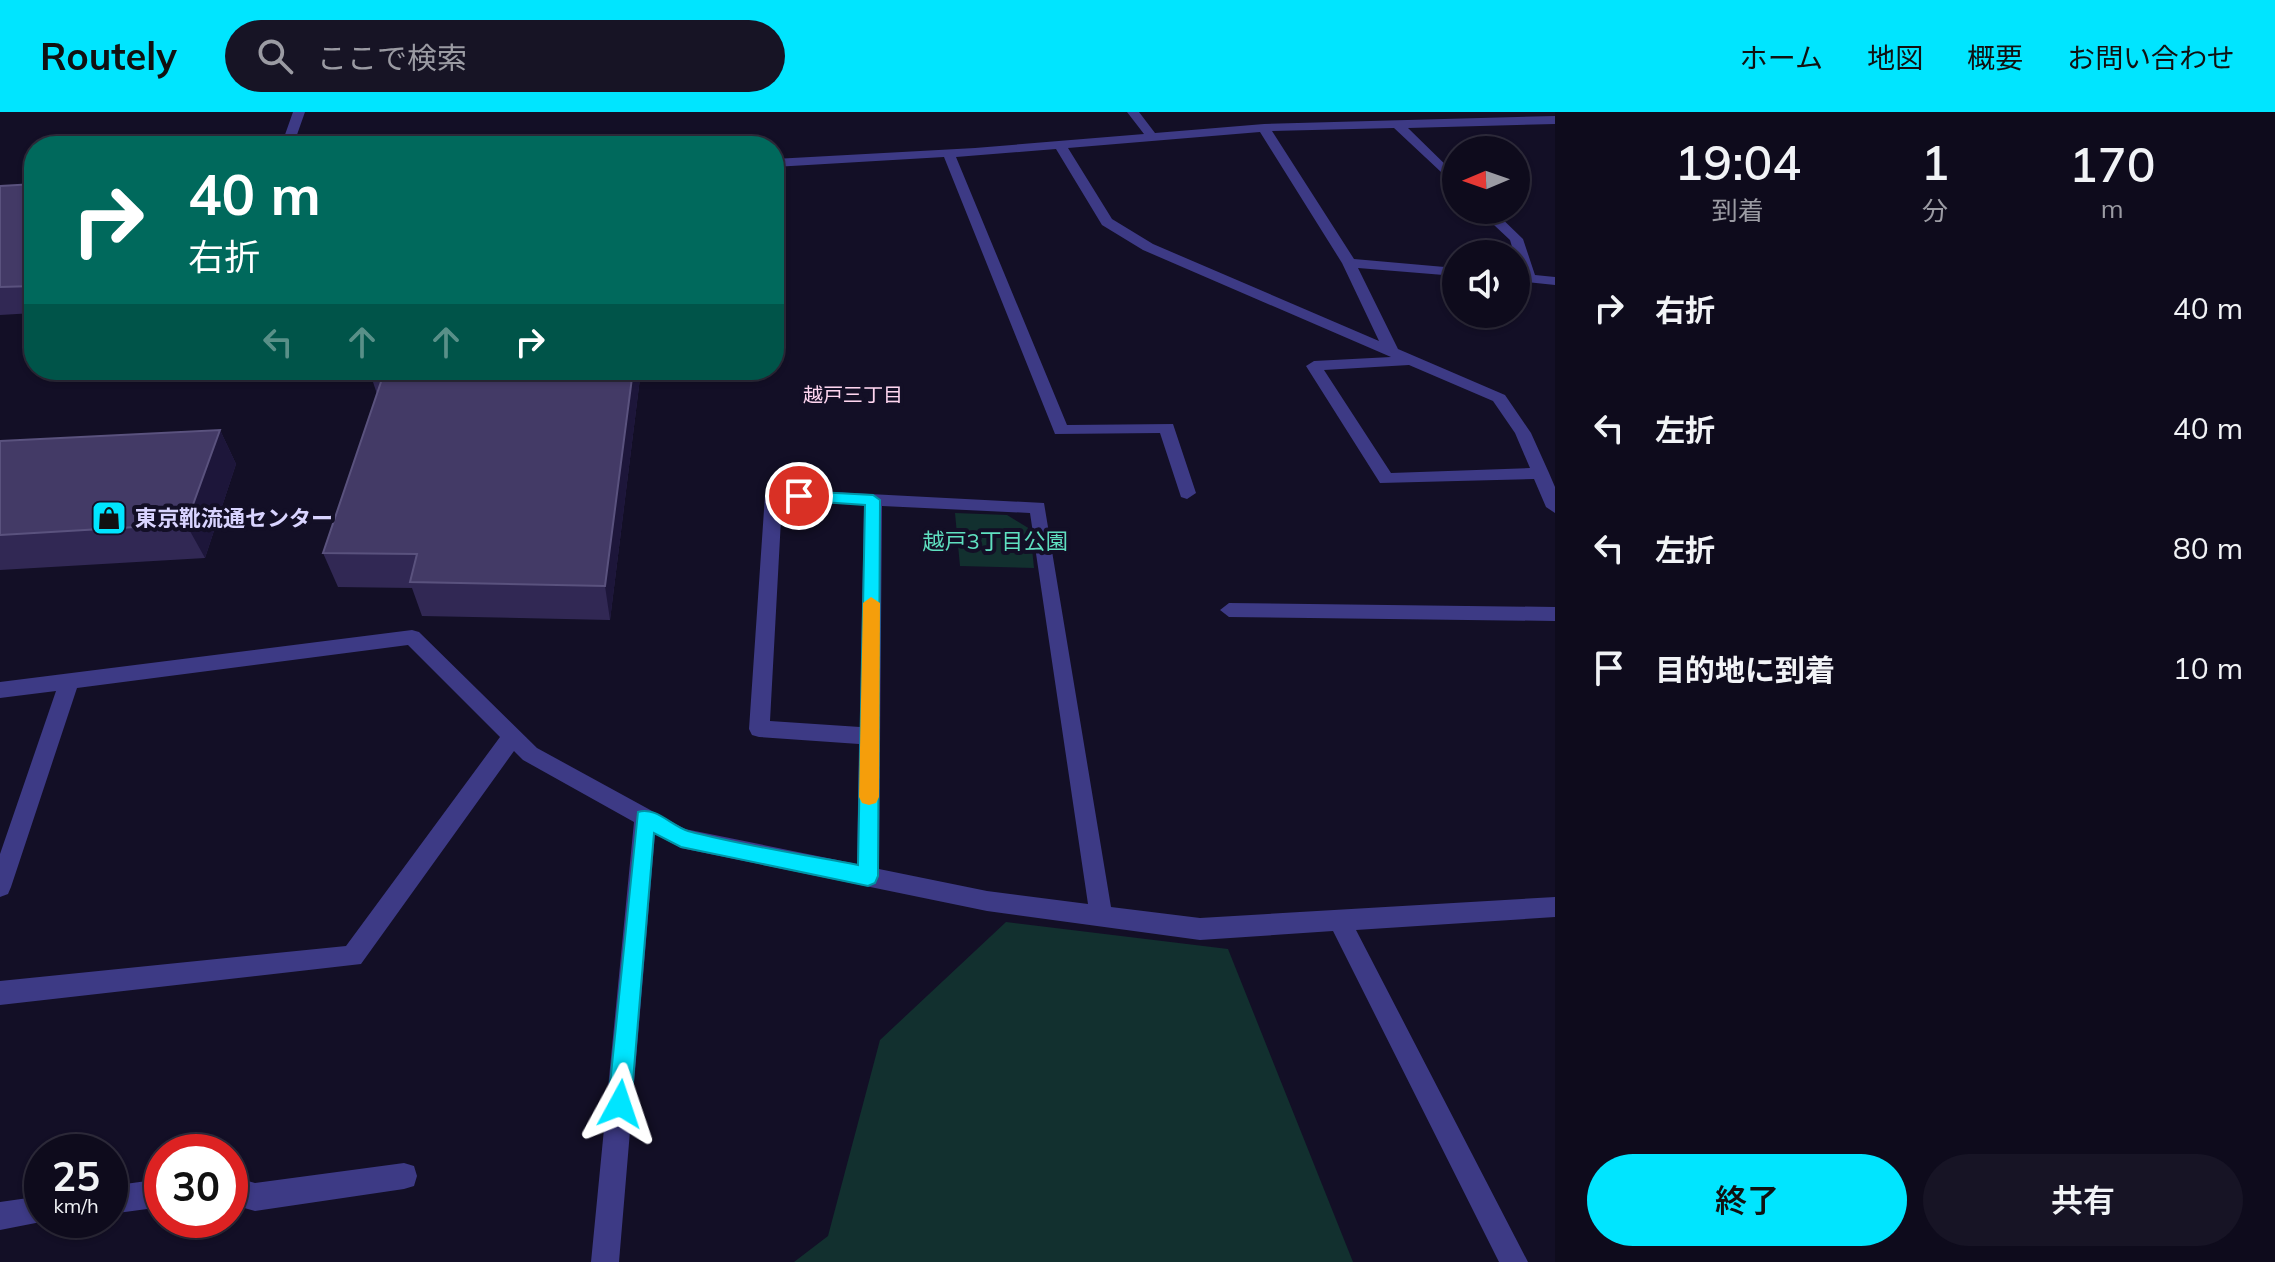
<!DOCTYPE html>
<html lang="ja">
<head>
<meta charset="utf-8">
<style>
  :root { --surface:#0e0b1c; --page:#171425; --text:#f1f3f6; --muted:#9b9ba3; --line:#2e2b3b; --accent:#00e5ff }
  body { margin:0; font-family:Mulish,"Noto Sans JP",sans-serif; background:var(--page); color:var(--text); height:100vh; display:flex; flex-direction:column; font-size:30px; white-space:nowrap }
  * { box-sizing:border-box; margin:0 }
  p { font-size:26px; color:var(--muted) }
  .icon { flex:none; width:44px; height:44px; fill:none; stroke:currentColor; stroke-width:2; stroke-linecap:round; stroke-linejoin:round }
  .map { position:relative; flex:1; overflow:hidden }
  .details { display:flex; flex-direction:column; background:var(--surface); width:720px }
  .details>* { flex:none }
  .hud { position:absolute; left:24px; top:24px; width:760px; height:244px; border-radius:32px; box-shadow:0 2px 6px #0004,0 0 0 2px var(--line); background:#00695c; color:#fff; overflow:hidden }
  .needle { width:52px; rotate:268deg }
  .buttons { position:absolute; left:1442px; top:24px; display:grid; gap:16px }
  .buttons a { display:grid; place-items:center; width:88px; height:88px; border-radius:50%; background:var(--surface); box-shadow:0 2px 6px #0004,0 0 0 2px var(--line); font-size:40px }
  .speed { position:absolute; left:24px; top:1022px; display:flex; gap:16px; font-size:40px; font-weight:700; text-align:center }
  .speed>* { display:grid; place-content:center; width:104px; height:104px; border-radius:50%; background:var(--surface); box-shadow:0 2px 6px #0004,0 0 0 2px var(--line); line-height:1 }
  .speed small { font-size:20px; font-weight:400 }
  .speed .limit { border:12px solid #d22; background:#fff; color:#111 }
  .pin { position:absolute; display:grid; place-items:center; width:68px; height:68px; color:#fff; margin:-34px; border:4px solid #fff; border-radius:50%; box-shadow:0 2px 8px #0007 }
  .me { position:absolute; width:88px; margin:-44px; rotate:5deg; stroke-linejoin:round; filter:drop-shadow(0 0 6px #0008) }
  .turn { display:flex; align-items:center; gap:28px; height:168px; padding:0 32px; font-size:36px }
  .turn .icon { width:104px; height:104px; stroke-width:2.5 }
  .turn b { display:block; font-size:56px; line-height:68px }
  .lanes { display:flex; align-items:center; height:76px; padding:0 32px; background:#0003; justify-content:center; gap:40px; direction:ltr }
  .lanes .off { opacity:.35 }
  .eta { display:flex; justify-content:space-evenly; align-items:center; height:136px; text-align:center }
  .eta b { font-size:48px; font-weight:600; line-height:56px }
  .button { display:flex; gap:16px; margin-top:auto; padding:16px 32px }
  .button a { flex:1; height:92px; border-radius:48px; background:var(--accent); color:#111; font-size:32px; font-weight:600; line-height:92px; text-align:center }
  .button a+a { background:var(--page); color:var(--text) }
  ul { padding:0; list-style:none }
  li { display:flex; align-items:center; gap:24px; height:120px; padding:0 32px }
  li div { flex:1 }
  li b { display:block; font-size:30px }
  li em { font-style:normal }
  header { display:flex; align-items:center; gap:48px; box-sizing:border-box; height:112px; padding:0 40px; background:var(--accent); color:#111 }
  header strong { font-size:38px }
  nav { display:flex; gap:44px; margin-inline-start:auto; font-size:28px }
  .search { width:560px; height:72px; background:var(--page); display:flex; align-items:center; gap:20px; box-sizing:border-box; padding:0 28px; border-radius:44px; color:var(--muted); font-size:30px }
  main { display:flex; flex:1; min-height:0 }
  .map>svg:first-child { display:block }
  .green { fill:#12302f }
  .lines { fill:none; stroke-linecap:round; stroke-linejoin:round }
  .minor { fill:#3d3a85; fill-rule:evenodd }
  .wall { fill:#312854 }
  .shaded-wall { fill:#1d163a }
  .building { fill:#433a66; stroke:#5a527e; stroke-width:2 }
  .route { fill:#00e5ff; stroke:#0095a6; stroke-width:2 }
  .slow { fill:#f59e0b }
  .labels { text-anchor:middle; stroke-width:8; stroke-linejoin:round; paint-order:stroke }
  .far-neighbourhood-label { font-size:20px; fill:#ffd6f0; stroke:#130f26 }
  .poi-label { font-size:22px; font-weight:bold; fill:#d9d4ff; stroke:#130f26; text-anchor:start }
  .park-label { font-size:22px; fill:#5fe0c0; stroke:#130f26 }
</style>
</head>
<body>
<header>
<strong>Routely</strong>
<div class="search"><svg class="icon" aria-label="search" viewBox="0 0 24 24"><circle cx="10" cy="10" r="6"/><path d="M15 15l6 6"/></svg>ここで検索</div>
<nav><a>ホーム</a><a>地図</a><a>概要</a><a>お問い合わせ</a></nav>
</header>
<main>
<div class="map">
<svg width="1555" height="1150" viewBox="0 0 1555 1150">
  <rect width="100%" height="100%" fill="#130f26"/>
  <path class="green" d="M 955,401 L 1007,403 L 1030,417 L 1034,456 L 960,454 Z
    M 1006,810 L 1228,837 L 1353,1150 L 794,1150 L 828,1124 L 880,928 Z"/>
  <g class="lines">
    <path class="minor" d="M 293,0 L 305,0 L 293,34 L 281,34 Z
      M 1127,0 L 1139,0 L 1155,21 L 1264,12 L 1555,4 L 1555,12 L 1408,16 L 1456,63 L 1456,74 L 1394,16 L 1272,19 L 1354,147 L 1456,156 L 1456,164 L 1358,156 L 1398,237 L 1505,283 L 1531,321 L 1549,361 L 1555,375 L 1555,401 L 1546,395 L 1534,367 L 1380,371 L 1306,254 L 1314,249 L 1391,245 L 1143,138 L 1102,113 L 1056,37 L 956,45 L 1067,313 L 1173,312 L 1196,381 L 1187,387 L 1181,385 L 1160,321 L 1055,322 L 944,45 L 774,55 L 774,47 L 975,36 L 1144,22 ZM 1260,20 L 1342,151 L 1379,229 L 1153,132 L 1112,107 L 1068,36 ZM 1409,253 L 1493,289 L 1515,321 L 1530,356 L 1391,361 L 1324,258 Z
      M 1478,98 L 1493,98 L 1523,127 L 1535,163 L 1555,165 L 1555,173 L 1516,169 L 1516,161 L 1520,161 L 1510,128 Z
      M 774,377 L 1044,391 L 1111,795 L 1200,806 L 1555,785 L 1555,805 L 1356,818 L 1528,1150 L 1499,1150 L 1333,819 L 1200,828 L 987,799 L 681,736 L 655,722 L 619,1150 L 591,1150 L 634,710 L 523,648 L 514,639 L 361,852 L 0,893 L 0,869 L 346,834 L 500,625 L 408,533 L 77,576 L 11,775 L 8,782 L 0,785 L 0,742 L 56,579 L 0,586 L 0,570 L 412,518 L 419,520 L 537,636 L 685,717 L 857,752 L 859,632 L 759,625 L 752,623 L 749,617 L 765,383 ZM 782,389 L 864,393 L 860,615 L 770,609 ZM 882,394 L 1030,401 L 1088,792 L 987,779 L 879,757 Z
      M 1229,491 L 1555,495 L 1555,509 L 1229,505 L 1220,498 Z
      M 404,1051 L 414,1054 L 417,1064 L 414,1074 L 404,1077 L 255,1099 L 230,1092 L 230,1064 L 255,1071 Z
      M 162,1067 L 162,1095 L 110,1102 L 110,1074 Z
      M 42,1084 L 42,1108 L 51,1108 L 0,1118 L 0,1090 Z"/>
  </g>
  <path class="wall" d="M 34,72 L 34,201 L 0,203 L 0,74 Z
    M 371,258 L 641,258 L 610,508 L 422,504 L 412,476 L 338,475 L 323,441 L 377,282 L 370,261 Z
    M 220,318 L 236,352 L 205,446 L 0,458 L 0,329 Z"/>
  <path class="shaded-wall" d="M 633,258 L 641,258 L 610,508 L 605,474 Z
    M 220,318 L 236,352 L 205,446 L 186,412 Z"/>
  <path class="building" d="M 34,72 L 34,174 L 0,175 L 0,74 Z
    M 371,258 L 633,258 L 605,474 L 410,470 L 417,442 L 323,441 L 384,261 L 370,261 Z
    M 220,318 L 186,412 L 0,423 L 0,329 Z"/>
  <path class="route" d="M 799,379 L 873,383 L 880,388 L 878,764 L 875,771 L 868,774 L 681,735 L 654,721 L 631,992 L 628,1000 L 620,1003 L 611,1000 L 608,992 L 638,700 C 655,694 672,714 688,719 C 744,734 802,742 858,753 L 865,393 L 793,388 L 793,381 Z"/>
  <path class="slow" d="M 871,485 L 880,491 L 879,685 L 876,691 L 869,693 L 862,691 L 859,685 L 863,491 Z"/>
  <defs>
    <symbol id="shop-square" viewBox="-11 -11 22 22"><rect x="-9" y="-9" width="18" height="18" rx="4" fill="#00e5ff" stroke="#130f26"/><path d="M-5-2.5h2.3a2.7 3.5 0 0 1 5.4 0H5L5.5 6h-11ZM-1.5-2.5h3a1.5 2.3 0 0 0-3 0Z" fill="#111"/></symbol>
  </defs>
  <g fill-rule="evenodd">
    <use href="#shop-square" x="89" y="386" width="40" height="40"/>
  </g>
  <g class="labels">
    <g class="far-neighbourhood-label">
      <text x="853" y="290">越戸三丁目</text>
    </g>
    <g class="poi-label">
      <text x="135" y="414">東京靴流通センター</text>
    </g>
    <g class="park-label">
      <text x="995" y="437">越戸3丁目公園</text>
    </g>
  </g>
</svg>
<div class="buttons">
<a><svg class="needle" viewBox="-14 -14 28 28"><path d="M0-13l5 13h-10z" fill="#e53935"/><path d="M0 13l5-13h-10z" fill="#9b9ba3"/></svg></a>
<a><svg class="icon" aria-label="sound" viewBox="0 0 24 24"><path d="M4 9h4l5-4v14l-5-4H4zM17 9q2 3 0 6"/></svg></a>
</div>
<div class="speed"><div>25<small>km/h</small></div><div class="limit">30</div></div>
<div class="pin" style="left:799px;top:384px;background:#d93025"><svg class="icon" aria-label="arrive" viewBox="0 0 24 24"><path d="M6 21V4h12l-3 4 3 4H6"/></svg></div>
<svg class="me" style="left:620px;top:992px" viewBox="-20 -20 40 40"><path d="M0-17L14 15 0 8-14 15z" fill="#00e5ff" stroke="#fff" stroke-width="4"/></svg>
<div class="hud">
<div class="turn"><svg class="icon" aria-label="right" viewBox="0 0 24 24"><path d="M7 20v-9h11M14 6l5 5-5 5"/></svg><div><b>40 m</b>右折</div></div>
<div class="lanes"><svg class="icon off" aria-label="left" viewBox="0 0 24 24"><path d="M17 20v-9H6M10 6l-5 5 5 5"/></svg><svg class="icon off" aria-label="ahead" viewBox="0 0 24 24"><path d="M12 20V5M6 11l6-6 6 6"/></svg><svg class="icon off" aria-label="ahead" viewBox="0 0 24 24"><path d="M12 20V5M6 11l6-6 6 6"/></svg><svg class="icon" aria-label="right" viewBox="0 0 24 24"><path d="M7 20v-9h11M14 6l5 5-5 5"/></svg></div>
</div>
</div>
<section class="details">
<div class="eta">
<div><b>19:04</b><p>到着</p></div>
<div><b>1</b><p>分</p></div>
<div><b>170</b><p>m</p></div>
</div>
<ul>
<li><svg class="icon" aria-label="right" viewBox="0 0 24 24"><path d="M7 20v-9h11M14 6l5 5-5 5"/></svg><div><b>右折</b></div><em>40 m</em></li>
<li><svg class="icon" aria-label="left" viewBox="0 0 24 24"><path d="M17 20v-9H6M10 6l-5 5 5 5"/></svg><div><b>左折</b></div><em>40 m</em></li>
<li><svg class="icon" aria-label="left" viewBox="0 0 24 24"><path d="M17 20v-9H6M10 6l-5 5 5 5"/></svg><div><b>左折</b></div><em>80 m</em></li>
<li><svg class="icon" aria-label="arrive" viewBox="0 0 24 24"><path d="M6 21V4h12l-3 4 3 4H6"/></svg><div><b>目的地に到着</b></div><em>10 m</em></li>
</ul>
<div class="button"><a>終了</a><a>共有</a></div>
</section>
</main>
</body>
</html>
